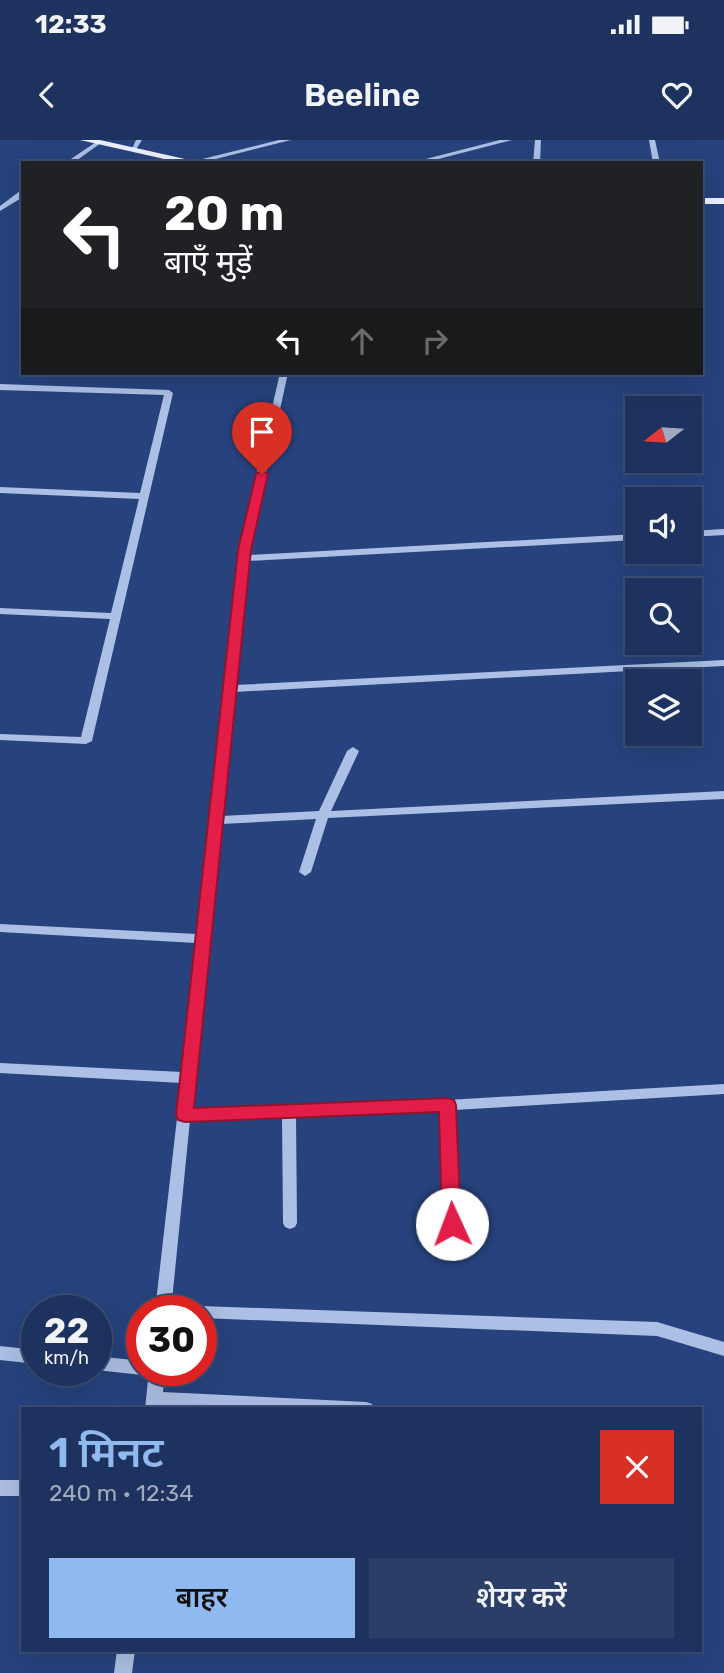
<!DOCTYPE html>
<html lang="hi">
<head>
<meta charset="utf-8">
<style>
  :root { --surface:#1d325e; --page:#2a3e67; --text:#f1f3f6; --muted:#a0aabc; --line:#3b4d73; --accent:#90b9f0 }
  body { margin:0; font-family:Rubik,"Noto Sans Devanagari",sans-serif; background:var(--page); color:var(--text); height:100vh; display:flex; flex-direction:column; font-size:26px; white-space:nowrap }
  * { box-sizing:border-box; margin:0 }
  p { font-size:23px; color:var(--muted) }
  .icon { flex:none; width:38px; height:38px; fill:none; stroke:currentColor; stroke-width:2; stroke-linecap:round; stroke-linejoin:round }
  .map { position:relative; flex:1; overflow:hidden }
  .panel { position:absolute; left:21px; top:1267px; width:681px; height:245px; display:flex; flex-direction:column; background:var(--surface); border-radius:0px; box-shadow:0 7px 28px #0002,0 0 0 2px var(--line) }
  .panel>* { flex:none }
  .guide { position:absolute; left:21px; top:21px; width:682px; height:214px; border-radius:0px; box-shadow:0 7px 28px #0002,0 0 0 2px var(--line); background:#202124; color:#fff; overflow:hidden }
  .needle { width:46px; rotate:253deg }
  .buttons { position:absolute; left:625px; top:256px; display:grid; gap:14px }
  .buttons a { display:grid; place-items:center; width:77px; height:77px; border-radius:0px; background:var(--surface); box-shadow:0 7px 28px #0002,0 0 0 2px var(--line); font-size:35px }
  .speed { position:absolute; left:21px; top:1155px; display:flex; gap:14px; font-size:35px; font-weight:700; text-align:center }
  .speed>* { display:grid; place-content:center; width:91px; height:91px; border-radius:50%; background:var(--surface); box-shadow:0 7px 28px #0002,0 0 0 2px var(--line); line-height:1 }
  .speed small { font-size:18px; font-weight:400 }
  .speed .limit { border:10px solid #d22; background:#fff; color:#111 }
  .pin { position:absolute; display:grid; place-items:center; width:60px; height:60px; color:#fff; margin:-72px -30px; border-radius:50% 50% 50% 0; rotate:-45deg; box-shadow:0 0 7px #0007 }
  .pin .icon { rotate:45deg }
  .me { position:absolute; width:77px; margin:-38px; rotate:358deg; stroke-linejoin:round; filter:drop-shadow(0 0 5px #0008) }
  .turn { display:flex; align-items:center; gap:24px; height:147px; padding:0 28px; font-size:32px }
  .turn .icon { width:91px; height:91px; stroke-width:2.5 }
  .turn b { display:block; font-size:49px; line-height:60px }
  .lanes { display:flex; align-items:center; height:66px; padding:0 28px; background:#0003; justify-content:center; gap:35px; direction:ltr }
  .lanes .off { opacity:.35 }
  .round { display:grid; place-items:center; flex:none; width:74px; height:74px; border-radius:0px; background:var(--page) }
  .overview { display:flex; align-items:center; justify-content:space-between; height:119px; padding:0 28px }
  h1 { font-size:42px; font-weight:600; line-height:52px; color:var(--accent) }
  .button { display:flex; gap:14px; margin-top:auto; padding:14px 28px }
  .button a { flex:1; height:80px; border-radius:0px; background:var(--accent); color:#111; font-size:28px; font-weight:600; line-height:80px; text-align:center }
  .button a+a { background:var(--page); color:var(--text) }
  .status { display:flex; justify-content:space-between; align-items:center; height:49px; padding:0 35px; background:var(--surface); direction:ltr }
  .status svg { height:19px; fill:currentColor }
  header { display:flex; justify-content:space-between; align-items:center; height:91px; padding:0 28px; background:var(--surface); font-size:32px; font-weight:600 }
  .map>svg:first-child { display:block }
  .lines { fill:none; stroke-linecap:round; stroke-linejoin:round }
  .minor { fill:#acbfe4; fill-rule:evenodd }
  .major { fill:#ecf0fd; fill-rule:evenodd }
  .route { fill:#e11d48; stroke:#92132f; stroke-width:2 }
</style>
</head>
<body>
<div class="status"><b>12:33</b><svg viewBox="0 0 49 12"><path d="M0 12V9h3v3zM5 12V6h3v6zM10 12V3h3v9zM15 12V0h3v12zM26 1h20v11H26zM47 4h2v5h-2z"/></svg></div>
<header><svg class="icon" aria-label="back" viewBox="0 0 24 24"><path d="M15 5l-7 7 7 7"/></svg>Beeline<svg class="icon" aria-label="heart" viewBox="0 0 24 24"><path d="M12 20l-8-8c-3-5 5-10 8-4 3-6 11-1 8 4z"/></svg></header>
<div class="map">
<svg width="724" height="1533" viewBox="0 0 724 1533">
  <rect width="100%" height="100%" fill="#27427d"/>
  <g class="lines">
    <path class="minor" d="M 136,0 L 142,0 L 135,11 L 131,11 Z
      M 279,0 L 291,0 L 200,23 L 190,22 Z
      M 500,0 L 512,0 L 423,23 L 410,23 Z
      M 535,0 L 541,0 L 540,23 L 533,23 Z
      M 649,0 L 655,0 L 660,23 L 653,23 Z
      M 96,2 L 101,3 L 73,23 L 65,23 Z
      M 20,51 L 23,51 L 23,57 L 0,71 L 0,66 Z
      M 280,233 L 288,233 L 248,415 L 637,394 L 637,400 L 248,421 L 235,545 L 724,520 L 724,526 L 234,552 L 222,676 L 319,671 L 347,611 L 353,607 L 359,611 L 331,671 L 724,651 L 724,659 L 328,678 L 311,732 L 305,736 L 299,732 L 316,679 L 221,684 L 191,969 L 447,960 L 724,944 L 724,954 L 454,970 L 459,1084 L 457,1088 L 452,1090 L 447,1088 L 445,1084 L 440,971 L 296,976 L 297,1083 L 295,1087 L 290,1089 L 285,1087 L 283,1083 L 282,977 L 190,980 L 171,1171 L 155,1171 L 181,943 L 0,933 L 0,923 L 182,932 L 196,803 L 0,792 L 0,784 L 197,794 L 239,410 Z
      M 0,244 L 169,250 L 173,253 L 92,601 L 86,604 L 0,600 L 0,594 L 81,597 L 110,479 L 0,474 L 0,468 L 111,473 L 139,359 L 0,353 L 0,347 L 140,353 L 164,255 L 0,250 Z
      M 724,389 L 724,395 L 690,397 L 690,391 Z
      M 201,1166 L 657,1182 L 724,1202 L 724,1216 L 657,1196 L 201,1178 L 201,1171 L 194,1171 L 196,1167 Z
      M 0,1206 L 37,1210 L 37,1224 L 0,1220 Z
      M 96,1216 L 142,1221 L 142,1230 L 149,1230 L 142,1235 L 96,1230 Z
      M 149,1230 L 165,1230 L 163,1252 L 366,1262 L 372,1264 L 374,1269 L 212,1269 L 161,1266 L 161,1269 L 145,1269 Z
      M 0,1340 L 23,1340 L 23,1356 L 0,1356 Z
      M 117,1510 L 135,1510 L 132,1533 L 114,1533 Z"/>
    <path class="major" d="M 80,0 L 100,0 L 203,23 L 182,23 Z
      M 702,58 L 724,58 L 724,64 L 702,64 Z"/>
  </g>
  <path class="route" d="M 262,330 L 268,334 L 251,410 L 194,968 L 447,958 L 454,960 L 456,965 L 461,1084 L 458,1090 L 452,1092 L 445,1090 L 442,1084 L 439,972 L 185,982 L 178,980 L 176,975 L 238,410 L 256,334 Z"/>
</svg>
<div class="buttons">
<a><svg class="needle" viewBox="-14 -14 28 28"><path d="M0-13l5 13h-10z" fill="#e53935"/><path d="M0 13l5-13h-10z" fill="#a0aabc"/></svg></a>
<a><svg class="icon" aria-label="sound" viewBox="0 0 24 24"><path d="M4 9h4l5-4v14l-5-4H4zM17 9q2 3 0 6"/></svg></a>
<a><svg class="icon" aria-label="search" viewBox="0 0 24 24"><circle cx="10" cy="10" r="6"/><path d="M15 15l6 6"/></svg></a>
<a><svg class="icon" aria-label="layers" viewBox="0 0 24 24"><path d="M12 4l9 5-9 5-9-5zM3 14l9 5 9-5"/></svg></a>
</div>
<div class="speed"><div>22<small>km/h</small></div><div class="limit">30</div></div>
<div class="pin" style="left:262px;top:334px;background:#d93025"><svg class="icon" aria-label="arrive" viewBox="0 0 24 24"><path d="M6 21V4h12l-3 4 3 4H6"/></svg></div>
<svg class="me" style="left:452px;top:1084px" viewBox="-20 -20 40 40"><circle r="19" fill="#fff"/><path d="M0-13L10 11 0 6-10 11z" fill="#e11d48"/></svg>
<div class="guide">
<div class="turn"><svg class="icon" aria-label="left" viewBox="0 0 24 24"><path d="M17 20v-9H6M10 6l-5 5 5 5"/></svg><div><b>20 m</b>बाएँ मुड़ें</div></div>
<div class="lanes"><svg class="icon" aria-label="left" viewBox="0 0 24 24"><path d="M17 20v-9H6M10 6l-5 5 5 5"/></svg><svg class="icon off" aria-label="ahead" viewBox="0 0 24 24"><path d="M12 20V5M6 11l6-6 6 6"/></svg><svg class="icon off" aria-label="right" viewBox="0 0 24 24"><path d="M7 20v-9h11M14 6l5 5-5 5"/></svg></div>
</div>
<section class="panel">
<div class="overview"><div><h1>1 मिनट</h1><p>240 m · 12:34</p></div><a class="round" style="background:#d93025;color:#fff"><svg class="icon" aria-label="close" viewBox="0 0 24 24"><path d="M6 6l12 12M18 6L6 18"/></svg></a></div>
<div class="button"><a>बाहर</a><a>शेयर करें</a></div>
</section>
</div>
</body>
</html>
